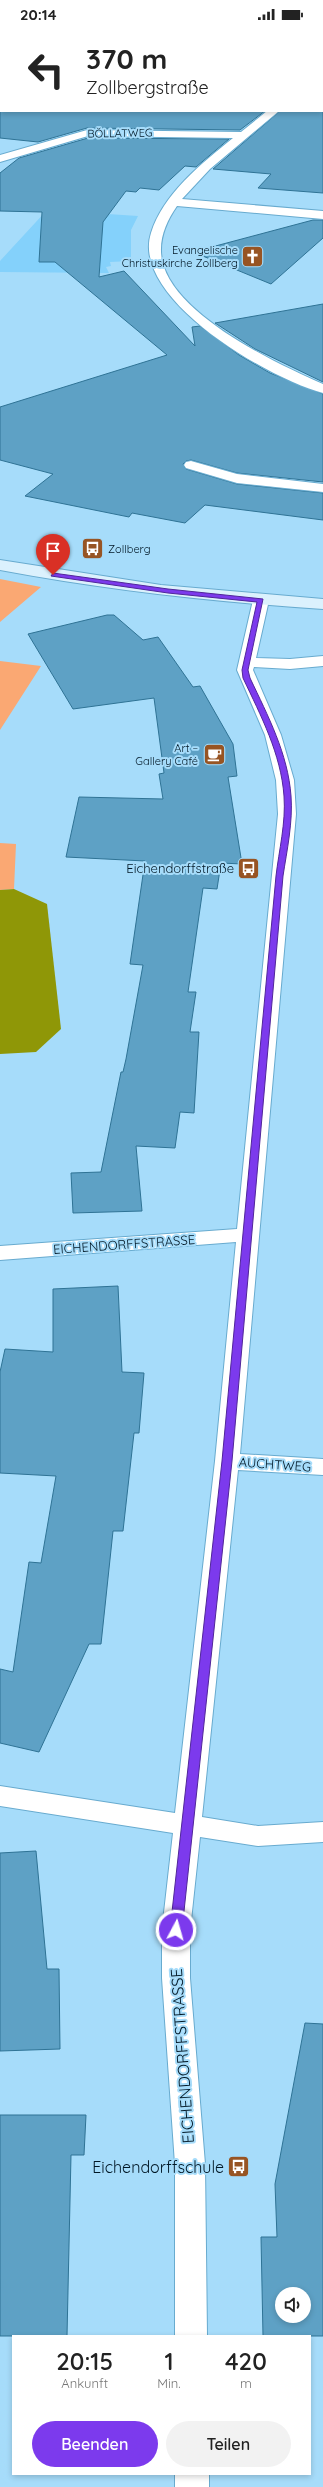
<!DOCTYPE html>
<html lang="de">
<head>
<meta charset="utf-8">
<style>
  :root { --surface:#fff; --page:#f2f2f2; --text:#222; --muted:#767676; --accent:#7c3aed }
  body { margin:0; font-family:Quicksand,sans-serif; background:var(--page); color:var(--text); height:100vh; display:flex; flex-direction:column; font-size:15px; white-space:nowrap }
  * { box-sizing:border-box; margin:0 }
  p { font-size:13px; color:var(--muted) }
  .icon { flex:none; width:22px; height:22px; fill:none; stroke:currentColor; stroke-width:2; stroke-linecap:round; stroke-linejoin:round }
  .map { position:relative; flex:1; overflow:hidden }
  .drawer { position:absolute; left:12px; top:2307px; width:299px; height:140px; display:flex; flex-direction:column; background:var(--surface); border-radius:0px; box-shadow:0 2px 6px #0003 }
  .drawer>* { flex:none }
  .banner { position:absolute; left:0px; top:0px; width:323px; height:84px; box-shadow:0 2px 6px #0003; background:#fff; color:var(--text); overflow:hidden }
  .tools { position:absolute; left:275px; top:2259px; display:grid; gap:8px }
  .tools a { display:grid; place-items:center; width:36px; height:36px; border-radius:50%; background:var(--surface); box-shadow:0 2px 6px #0003; font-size:20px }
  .pin { position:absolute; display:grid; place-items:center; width:34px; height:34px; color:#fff; margin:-41px -17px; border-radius:50% 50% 50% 0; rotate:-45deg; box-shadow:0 0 4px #0007 }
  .pin .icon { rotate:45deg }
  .me { position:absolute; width:44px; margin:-22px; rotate:6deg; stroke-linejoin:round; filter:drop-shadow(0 0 3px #0008) }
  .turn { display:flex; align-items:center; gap:14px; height:84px; padding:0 20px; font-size:18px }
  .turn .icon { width:52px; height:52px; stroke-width:2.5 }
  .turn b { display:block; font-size:28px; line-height:34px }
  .eta { display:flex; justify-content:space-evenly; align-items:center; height:68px; text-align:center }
  .eta b { font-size:24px; font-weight:600; line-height:28px }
  .cta { display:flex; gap:8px; margin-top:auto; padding:8px 20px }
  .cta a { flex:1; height:46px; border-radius:24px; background:var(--accent); color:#fff; font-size:16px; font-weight:600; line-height:46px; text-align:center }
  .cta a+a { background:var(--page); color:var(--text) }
  .status { display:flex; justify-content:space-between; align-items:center; height:28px; padding:0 20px; background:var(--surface); direction:ltr }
  .status svg { height:11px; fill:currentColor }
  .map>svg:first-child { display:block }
  .built { fill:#84d1fb }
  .green { fill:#faa873 }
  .water { fill:#8f9707 }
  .building { fill:#5ea1c5; stroke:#2f7395; fill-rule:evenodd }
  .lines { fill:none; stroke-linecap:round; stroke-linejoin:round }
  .minor-casing { stroke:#68abcf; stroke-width:2 }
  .secondary-casing { stroke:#68abcf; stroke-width:2 }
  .minor { fill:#fff; fill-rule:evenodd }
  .secondary { fill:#dbf1fd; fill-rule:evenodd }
  .route { fill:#7c3aed; stroke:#51269a }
  .labels { text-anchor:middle; stroke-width:4; stroke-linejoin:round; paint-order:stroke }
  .far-street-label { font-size:11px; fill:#001725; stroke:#a6dcfa }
  .far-poi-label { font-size:11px; fill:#001725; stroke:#a6dcfa; text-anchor:end }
  .poi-label { font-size:13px; fill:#001725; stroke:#a6dcfa; text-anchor:end }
  .street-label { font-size:13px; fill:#001725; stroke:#a6dcfa }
  .near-street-label { font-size:16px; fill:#001725; stroke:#a6dcfa }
  .near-poi-label { font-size:16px; fill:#001725; stroke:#a6dcfa; text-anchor:end }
</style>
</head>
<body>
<div class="status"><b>20:14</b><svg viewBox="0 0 49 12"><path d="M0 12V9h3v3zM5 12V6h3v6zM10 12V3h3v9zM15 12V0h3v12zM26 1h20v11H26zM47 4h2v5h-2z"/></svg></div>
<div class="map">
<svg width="323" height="2459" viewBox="0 0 323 2459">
  <rect width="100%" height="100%" fill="#a6dcfa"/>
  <path class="built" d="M 47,182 L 138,188 L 131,202 L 131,233 L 110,234 L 111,238 L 106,239 L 109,245 L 0,244 L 0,233 Z"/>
  <path class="green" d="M 0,0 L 236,0 L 1,1 L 1,60 Z
    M 0,551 L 41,559 L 0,594 Z
    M 0,633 L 41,638 L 0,702 Z
    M 0,815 L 16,816 L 14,861 L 0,862 Z"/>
  <path class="water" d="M 14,861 L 47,876 L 61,1001 L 36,1024 L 0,1026 L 0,862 Z"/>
  <path class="building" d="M 0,83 L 265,83 L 240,102 L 87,100 L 38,114 L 0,110 Z
    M 280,83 L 323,83 L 323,165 L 258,160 L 271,146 L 213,141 Z
    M 88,110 L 229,111 L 196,139 L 185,138 L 159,162 L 140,160 L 136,164 L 126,163 L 103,194 L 99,249 L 124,243 L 195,318 L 192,299 L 200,298 L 239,327 L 270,345 L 323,366 L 323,454 L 237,445 L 191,432 L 186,433 L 183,436 L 186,441 L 237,456 L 323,465 L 323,492 L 205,477 L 185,495 L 132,485 L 129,489 L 25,468 L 53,446 L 0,432 L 0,379 L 167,327 L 55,234 L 39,234 L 42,184 L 0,183 L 0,145 L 19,130 Z
    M 313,192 L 323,192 L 323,210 L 271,256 L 193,224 Z
    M 323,276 L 323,354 L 255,321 L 215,295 Z
    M 107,587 L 114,587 L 143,612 L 158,609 L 193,659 L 200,658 L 233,716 L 237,748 L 228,749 L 242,836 L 221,835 L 217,861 L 203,860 L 188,964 L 196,964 L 190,1004 L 199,1004 L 194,1085 L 180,1084 L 175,1120 L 136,1118 L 142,1183 L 73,1185 L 71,1145 L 101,1144 L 121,1044 L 123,1044 L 126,1031 L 143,937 L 130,936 L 145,833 L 66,829 L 79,769 L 163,771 L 159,746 L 164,745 L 154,670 L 73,681 L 28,606 Z
    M 118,1258 L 122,1344 L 144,1345 L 139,1405 L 134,1405 L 123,1503 L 113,1503 L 101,1616 L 89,1616 L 39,1724 L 0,1715 L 0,1641 L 13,1644 L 29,1534 L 41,1535 L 56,1448 L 0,1445 L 0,1344 L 5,1321 L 53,1324 L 53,1261 Z
    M 36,1823 L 47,1941 L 59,1941 L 60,2021 L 0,2023 L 0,1825 Z
    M 305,1995 L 323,1996 L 323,2308 L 263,2308 L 261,2209 L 277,2209 L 275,2156 ZM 282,2266 L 304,2266 L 304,2288 L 282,2288 Z
    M 0,2087 L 86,2087 L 84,2127 L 71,2127 L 67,2308 L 0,2308 Z"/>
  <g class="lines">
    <defs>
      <path id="minor" d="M 267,83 L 279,83 L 210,141 L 182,171 L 323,183 L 323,191 L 177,178 C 166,194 158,212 162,232 C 173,287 277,336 323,356 L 323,365 C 271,352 130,271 151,205 C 163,166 202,135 233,110 L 88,108 L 0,134 L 0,127 L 87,102 L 241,104 Z
        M 191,433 L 237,446 L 323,456 L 323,464 L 237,455 L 186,440 L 184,437 L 186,434 Z
        M 261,567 L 269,572 L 256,630 L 290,631 L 323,628 L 323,638 L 290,641 L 254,639 L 253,642 L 281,707 L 294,752 L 296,786 L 240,1426 L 323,1431 L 323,1447 L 238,1442 L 202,1789 L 258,1798 L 323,1794 L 323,1814 L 258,1818 L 200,1809 L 190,1902 L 190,1950 L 205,2136 L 207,2308 L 175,2308 L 175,2136 L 162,1950 L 162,1902 L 173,1805 L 0,1778 L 0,1758 L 175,1785 L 215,1433 L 236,1214 L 0,1232 L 0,1218 L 237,1201 L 278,786 L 276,752 L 265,707 L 237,642 L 253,572 Z
        M 175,2446 L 209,2446 L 209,2459 L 175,2459 Z"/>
      <path id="secondary" d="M 0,532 L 161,557 L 323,571 L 323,581 C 214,574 107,562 0,542 Z"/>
    </defs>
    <use href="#minor" class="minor-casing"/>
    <use href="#secondary" class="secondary-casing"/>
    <use href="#minor" class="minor"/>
    <use href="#secondary" class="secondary"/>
  </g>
  <path class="route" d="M 53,545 L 168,561 L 263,571 L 248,642 L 250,650 C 268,688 288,726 291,768 C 293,794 287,822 283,848 L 232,1433 L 182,1902 L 176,1907 L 170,1902 L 222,1433 L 276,848 C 279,822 286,795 284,768 C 281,726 261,688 243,650 L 242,642 L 257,574 L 168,565 L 51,548 Z"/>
  <defs>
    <symbol id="church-square" viewBox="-11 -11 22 22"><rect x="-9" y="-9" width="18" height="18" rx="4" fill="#975423" stroke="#a6dcfa"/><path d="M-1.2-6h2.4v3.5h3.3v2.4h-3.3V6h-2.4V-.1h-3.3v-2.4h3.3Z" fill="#fff"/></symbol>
    <symbol id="bus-square" viewBox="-11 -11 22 22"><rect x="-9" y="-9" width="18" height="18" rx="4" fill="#975423" stroke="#a6dcfa"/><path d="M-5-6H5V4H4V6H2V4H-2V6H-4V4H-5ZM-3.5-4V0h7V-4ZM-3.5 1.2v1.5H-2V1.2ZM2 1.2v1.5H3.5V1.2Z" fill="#fff"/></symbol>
    <symbol id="cafe-square" viewBox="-11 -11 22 22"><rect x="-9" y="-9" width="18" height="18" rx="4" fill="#975423" stroke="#a6dcfa"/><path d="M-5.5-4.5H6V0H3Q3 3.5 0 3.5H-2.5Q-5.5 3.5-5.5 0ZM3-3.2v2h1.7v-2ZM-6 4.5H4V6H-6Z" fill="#fff"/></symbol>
  </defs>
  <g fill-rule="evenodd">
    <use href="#church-square" x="240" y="216" width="25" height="25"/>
    <use href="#bus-square" x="80" y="508" width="25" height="25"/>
    <use href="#cafe-square" x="202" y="714" width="25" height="25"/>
    <use href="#bus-square" x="236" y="828" width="25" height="25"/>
    <use href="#bus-square" x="226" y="2126" width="25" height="25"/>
  </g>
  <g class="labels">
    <g class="far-street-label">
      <text transform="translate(120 105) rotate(-1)" y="4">BÖLLATWEG</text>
    </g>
    <g class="far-poi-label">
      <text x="238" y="226">Evangelische<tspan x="238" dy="13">Christuskirche Zollberg</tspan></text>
      <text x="108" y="525" text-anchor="start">Zollberg</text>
      <text x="198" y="724">Art –<tspan x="198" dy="13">Gallery Café</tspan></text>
    </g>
    <g class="poi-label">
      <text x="234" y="845">Eichendorffstraße</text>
    </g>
    <g class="street-label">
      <text transform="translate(124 1216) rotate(-4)" y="5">EICHENDORFFSTRASSE</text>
      <text transform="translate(275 1436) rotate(4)" y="5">AUCHTWEG</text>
    </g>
    <g class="near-street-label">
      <text transform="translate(182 2028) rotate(-94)" y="6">EICHENDORFFSTRASSE</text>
    </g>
    <g class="near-poi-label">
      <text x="224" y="2145">Eichendorffschule</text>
    </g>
  </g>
</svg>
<div class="tools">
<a><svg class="icon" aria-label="sound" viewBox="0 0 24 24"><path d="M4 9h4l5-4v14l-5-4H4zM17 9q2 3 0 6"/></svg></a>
</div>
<div class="pin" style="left:53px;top:547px;background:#d93025"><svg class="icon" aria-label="arrive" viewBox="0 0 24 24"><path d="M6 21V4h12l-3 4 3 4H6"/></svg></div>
<svg class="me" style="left:176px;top:1902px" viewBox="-20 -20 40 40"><circle r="17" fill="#7c3aed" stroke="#fff" stroke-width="3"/><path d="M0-11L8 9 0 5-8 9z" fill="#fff"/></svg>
<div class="banner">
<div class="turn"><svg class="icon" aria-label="left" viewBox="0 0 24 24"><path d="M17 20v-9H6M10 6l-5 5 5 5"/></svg><div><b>370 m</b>Zollbergstraße</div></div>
</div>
<section class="drawer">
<div class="eta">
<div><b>20:15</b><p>Ankunft</p></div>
<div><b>1</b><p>Min.</p></div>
<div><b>420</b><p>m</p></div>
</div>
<div class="cta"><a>Beenden</a><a>Teilen</a></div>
</section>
</div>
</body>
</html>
